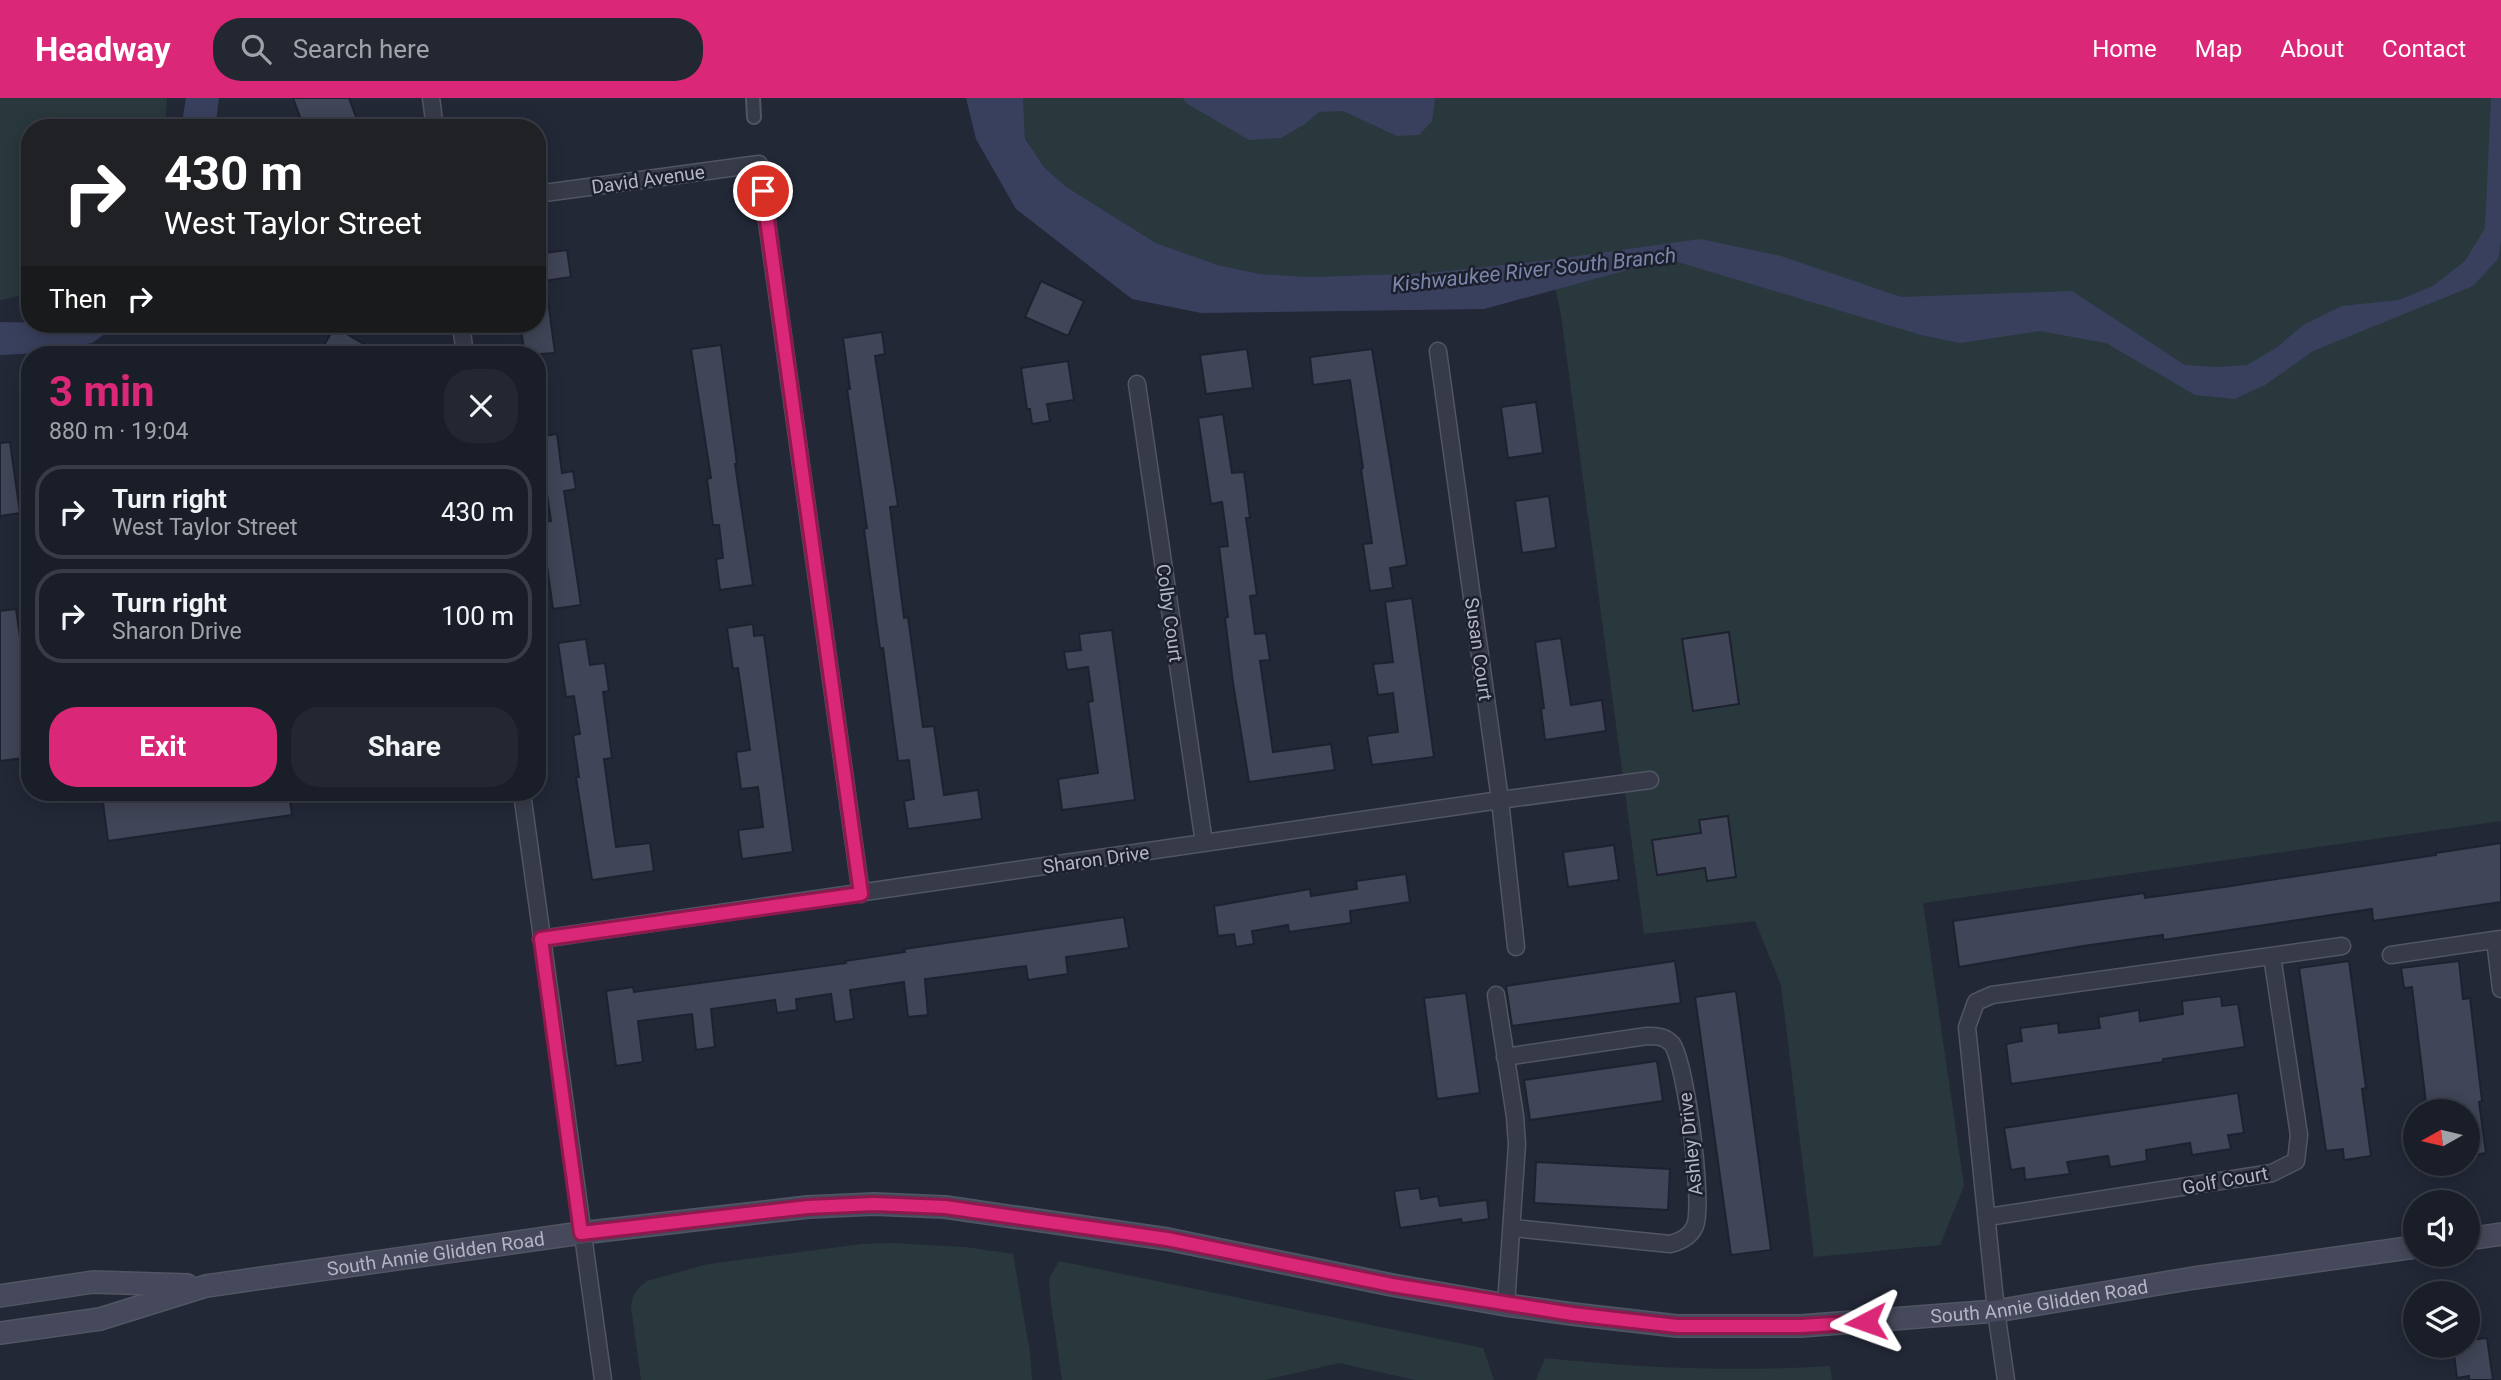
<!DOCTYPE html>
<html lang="en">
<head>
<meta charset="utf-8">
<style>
  :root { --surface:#1a1e29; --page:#232731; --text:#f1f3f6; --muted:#9fa2a8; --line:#383c46; --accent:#db2777 }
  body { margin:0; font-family:Roboto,sans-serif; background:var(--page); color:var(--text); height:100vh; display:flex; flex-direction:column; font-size:26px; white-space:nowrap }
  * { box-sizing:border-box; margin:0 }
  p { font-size:23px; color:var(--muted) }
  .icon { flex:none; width:38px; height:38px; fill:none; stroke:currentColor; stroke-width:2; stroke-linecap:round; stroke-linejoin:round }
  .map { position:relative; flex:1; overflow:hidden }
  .details { position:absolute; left:21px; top:248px; width:525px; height:455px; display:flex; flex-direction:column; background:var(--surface); border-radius:28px; box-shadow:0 4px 18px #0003,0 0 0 2px var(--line) }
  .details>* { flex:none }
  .top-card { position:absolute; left:21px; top:21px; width:525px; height:214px; border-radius:28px; box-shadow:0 4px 18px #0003,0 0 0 2px var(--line); background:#202124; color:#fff; overflow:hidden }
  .needle { width:46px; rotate:262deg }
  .tools { position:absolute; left:2403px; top:1001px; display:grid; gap:14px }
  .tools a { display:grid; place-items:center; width:77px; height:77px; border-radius:50%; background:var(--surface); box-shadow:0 4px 18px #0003,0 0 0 2px var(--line); font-size:35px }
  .pin { position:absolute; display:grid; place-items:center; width:60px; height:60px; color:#fff; margin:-30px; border:4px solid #fff; border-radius:50%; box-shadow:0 2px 7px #0007 }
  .me { position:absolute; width:77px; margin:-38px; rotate:266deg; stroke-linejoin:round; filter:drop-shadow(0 0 5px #0008) }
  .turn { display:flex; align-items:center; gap:24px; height:147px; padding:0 28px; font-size:32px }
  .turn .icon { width:91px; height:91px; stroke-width:2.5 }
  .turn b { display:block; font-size:49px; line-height:60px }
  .then { display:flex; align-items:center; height:66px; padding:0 28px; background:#0003; gap:14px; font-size:26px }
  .round { display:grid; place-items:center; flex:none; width:74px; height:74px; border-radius:28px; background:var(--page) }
  .head { display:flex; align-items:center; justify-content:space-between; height:119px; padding:0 28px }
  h1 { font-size:42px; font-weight:700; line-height:52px; color:var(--accent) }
  .action { display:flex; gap:14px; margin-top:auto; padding:14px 28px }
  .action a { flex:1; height:80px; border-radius:28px; background:var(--accent); color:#fff; font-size:28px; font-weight:700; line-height:80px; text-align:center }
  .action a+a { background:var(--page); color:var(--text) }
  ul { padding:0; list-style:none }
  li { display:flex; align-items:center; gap:21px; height:94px; margin:0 14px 10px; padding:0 14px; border:4px solid var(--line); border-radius:28px }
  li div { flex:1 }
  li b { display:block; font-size:26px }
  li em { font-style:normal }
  header { display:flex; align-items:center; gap:42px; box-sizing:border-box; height:98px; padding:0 35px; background:var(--accent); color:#fff }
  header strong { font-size:33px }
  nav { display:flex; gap:38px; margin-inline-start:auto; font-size:24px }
  .search { width:490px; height:63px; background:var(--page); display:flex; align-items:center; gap:18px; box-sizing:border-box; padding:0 24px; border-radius:28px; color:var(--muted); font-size:26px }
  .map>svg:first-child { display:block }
  .green { fill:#29383c }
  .water { fill:#39405d }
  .building { fill:#404557; stroke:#1e212f; stroke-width:2 }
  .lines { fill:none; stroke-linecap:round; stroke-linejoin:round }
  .pedestrian-casing { stroke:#525563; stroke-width:16 }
  .minor-casing { stroke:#525563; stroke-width:19 }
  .secondary-casing { stroke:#525563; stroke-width:24 }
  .pedestrian { stroke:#373a48; stroke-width:12 }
  .minor { stroke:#373a48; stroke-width:16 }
  .secondary { stroke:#45495b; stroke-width:21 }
  .route-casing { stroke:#8e194d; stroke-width:18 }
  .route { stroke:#db2777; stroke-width:12 }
  .labels { text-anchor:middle; stroke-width:5; stroke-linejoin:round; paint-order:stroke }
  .street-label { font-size:19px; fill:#b2b5c4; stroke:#1c1f2d }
  .water-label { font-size:21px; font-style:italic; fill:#7c86aa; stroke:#1c1f2d }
</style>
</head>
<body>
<header>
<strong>Headway</strong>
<div class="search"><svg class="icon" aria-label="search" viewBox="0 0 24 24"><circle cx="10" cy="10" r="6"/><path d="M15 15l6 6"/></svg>Search here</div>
<nav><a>Home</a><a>Map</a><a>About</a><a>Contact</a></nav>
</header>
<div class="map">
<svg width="2501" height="1282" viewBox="0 0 2501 1282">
  <rect width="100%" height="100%" fill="#232837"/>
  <path class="green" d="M 0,0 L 167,0 L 165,30 L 30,30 L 30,196 L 0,202 Z
    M 1023,0 L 2501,0 L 2501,723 L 1923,805 L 1964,1088 L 1940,1147 L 1814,1159 L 1781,887 L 1755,823 L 1644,836 L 1561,217 L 1549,162 L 1427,175 L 1309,179 L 1260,176 L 1218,167 L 1156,145 L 1065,88 L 1044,69 L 1025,39 Z
    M 891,1145 L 965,1149 L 1013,1156 L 1030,1255 L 1032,1282 L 641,1282 L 631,1209 C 632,1197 637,1190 647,1183 L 708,1166 L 862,1146 Z
    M 1059,1163 L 1483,1250 L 1494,1282 L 1415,1282 L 1339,1265 L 1265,1282 L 1062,1282 L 1050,1198 L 1049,1181 Z
    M 1545,1260 C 1640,1270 1735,1274 1830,1268 L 1832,1282 L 1536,1282 Z"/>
  <path class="water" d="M 186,0 L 219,0 L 215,30 L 181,30 Z
    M 966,0 L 1023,0 L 1025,40 L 1044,69 L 1065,88 L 1156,145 L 1218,167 L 1260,176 L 1309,179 L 1427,175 L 1549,162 L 1700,141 L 1781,158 L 1901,199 L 2072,193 L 2185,267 L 2220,269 L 2247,267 L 2276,250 L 2303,227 L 2342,208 L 2399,202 L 2433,188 L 2465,163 L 2485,130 L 2491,0 L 2501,0 L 2501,142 L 2498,161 L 2473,188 L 2313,253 L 2265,287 L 2235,301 L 2195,297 L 2106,245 L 2040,233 L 1960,245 L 1921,237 L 1668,161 L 1484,211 L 1201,215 L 1132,201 L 1016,111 L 976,41 Z
    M 1183,0 L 1435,0 L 1432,23 L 1419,37 L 1397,38 L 1343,13 L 1319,14 L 1305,26 L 1281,40 L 1249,42 L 1186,5 Z
    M 0,224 L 119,226 L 92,245 L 39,255 L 0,257 Z"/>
  <path class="building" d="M 293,0 L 349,0 L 360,30 L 304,30 Z
    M 567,152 L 571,179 L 537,184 L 537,156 Z
    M 1041,183 L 1084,203 L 1068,238 L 1025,219 Z
    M 547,195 L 555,255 L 525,257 L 520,226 L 537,226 L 537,196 Z
    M 335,229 L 382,257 L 318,257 Z
    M 882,234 L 885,256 L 875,258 L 898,408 L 890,409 L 904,520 L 908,519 L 923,629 L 934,628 L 944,697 L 978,692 L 982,721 L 908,731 L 904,703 L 914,701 L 909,662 L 898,663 L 883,550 L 880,551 L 864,431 L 867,430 L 847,291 L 850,291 L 843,240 Z
    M 721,247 L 737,366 L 735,366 L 753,487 L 720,492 L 716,461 L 723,460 L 719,427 L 713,427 L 707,381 L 711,380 L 691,251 Z
    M 1247,251 L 1253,290 L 1206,296 L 1200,257 Z
    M 1372,251 L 1407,467 L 1390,470 L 1393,490 L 1370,493 L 1363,446 L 1372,445 L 1361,371 L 1363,370 L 1350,282 L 1313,287 L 1310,259 Z
    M 1068,263 L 1074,302 L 1047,306 L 1050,323 L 1032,326 L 1030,311 L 1027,311 L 1021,270 Z
    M 1536,304 L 1543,355 L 1508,360 L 1501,309 Z
    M 1223,316 L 1232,375 L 1244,374 L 1250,420 L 1246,420 L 1257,497 L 1250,498 L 1255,536 L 1266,535 L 1270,562 L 1260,563 L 1273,654 L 1331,646 L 1335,672 L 1249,684 L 1233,585 L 1225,520 L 1228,519 L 1219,449 L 1228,448 L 1222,404 L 1211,406 L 1198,320 Z
    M 557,336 L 562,375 L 573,373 L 576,391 L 564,393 L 581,507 L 553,511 L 541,425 L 551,423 L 544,377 L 537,378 L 537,339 Z
    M 10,344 L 20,415 L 0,418 L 0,345 Z
    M 1549,398 L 1556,450 L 1522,455 L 1515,403 Z
    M 1412,500 L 1434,659 L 1372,667 L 1367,638 L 1398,634 L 1393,595 L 1378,597 L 1373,566 L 1393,564 L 1385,504 Z
    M 16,511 L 30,608 L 30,659 L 0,663 L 0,513 Z
    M 753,526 L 754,538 L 764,537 L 793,754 L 742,761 L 738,732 L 763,729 L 758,689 L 741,691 L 736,654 L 750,652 L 738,570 L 733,571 L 727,530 Z
    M 1112,532 L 1135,702 L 1062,712 L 1058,681 L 1098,675 L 1088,604 L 1093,603 L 1088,569 L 1067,572 L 1064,554 L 1081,552 L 1079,536 Z
    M 1729,534 L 1739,606 L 1693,613 L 1682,541 Z
    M 1561,540 L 1571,607 L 1602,602 L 1606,633 L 1545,642 L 1541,611 L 1544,610 L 1535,544 Z
    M 586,541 L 590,567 L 605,565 L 609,593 L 603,594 L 612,660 L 604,661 L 616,749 L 650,745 L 654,773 L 592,782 L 576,679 L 579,679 L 573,637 L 580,636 L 574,598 L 566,599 L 558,545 Z
    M 118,695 L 289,695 L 292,717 L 108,743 L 102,697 Z
    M 1728,718 L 1736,779 L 1707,783 L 1705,770 L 1657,777 L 1652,742 L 1701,735 L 1699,722 Z
    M 2501,745 L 2501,804 L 2373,823 L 2372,811 L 2163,842 L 2163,837 L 2083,848 L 1959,869 L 1953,823 L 2144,795 L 2145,800 L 2224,789 L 2436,757 L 2436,755 Z
    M 1614,747 L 1619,782 L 1568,789 L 1563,754 Z
    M 1406,776 L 1410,804 L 1350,813 L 1351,825 L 1289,834 L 1288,827 L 1252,833 L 1254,846 L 1236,849 L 1234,836 L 1218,838 L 1214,808 L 1310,791 L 1311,798 L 1357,791 L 1356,783 Z
    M 1124,819 L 1129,850 L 1066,859 L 1068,876 L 1028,882 L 1026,868 L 925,881 L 928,917 L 908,919 L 904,884 L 850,892 L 854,921 L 835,924 L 831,896 L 796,901 L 797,912 L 777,915 L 775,902 L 711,911 L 715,949 L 696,952 L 692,916 L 638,923 L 643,964 L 616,968 L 606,893 L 633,889 L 634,894 L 846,865 L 845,863 L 905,854 L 904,851 Z
    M 1675,863 L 1681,905 L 1512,928 L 1506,888 Z
    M 2349,863 L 2366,990 L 2362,991 L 2371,1058 L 2344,1062 L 2343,1051 L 2326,1053 L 2299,870 Z
    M 2459,863 L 2463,901 L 2470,900 L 2482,1003 L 2479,1004 L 2486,1055 L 2468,1058 L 2468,1013 L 2427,1013 L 2412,889 L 2404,890 L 2401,870 Z
    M 1736,893 L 1771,1152 L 1731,1157 L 1695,899 Z
    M 1466,895 L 1480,995 L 1437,1001 L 1424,900 Z
    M 2221,898 L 2222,908 L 2238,906 L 2245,949 L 2163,961 L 2163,964 L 2011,986 L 2006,946 L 2022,943 L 2020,930 L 2058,925 L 2059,935 L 2100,930 L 2098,919 L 2139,912 L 2140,923 L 2183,916 L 2182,903 Z
    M 1657,963 L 1663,1003 L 1530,1022 L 1524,982 Z
    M 2238,995 L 2244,1035 L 2228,1037 L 2231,1051 L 2192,1057 L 2190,1045 L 2146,1052 L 2147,1063 L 2110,1069 L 2108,1058 L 2067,1064 L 2070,1076 L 2025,1082 L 2024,1070 L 2011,1072 L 2004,1030 Z
    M 1536,1064 L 1670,1071 L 1668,1112 L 1534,1105 Z
    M 1419,1090 L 1421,1101 L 1438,1098 L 1440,1108 L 1487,1102 L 1489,1121 L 1462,1125 L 1461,1121 L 1400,1130 L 1394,1093 Z
    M 2487,1240 L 2493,1282 L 2469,1282 L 2469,1278 L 2457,1280 L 2453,1248 L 2468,1248 L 2468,1242 Z"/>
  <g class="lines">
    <defs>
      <path id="pedestrian" d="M 753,0 L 754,19"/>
      <path id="minor" d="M 431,0 L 435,30
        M 537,96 L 759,66 L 861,796
        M 461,226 L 465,257
        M 1438,253 L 1500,702 L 1516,849
        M 1137,286 L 1204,745
        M 522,695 L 603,1282
        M 541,841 L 1500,702 L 1650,682
        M 2495,842 L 2501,891
        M 2391,857 L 2501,841
        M 1496,897 L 1515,1018 L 1517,1046 L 1506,1207
        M 1505,959 L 1647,938 C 1656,938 1665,938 1672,946 C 1686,965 1704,1106 1695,1128 C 1690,1139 1681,1143 1670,1146 L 1513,1130
        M 1988,1119 L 2272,1075 L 2296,1063 L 2299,1037 L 2272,858
        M 2006,1282 L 1996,1213 L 1967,929 L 1976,904 L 1992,897 L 2342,848"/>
      <g id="secondary">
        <path d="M 2468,1141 L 2501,1136"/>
        <path d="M 0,1198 L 93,1184 L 187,1187"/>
        <path id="s1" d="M 0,1235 L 100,1221 L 206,1188 L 581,1135 L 808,1109 L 874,1106 L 945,1109 L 1167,1141 L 1392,1187 L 1506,1207 L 1572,1216 L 1677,1228 L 1801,1228 L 1996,1213 L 2194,1180 L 2415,1149"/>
      </g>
    </defs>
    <use href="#pedestrian" class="pedestrian-casing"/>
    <use href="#minor" class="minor-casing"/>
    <use href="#secondary" class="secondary-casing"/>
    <use href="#pedestrian" class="pedestrian"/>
    <use href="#minor" class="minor"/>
    <use href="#secondary" class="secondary"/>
  </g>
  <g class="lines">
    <defs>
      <path id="route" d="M 763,93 L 861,796 L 541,841 L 581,1135 L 808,1109 L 874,1106 L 945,1109 L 1167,1141 L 1392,1187 L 1572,1216 L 1677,1228 L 1801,1228 L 1866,1224"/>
    </defs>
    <use href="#route" class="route-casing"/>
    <use href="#route" class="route"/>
  </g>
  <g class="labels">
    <g class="street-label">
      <text transform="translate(648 81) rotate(-8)" y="7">David Avenue</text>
      <text transform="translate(1170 515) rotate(82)" y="7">Colby Court</text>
      <text transform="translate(1479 551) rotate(82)" y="7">Susan Court</text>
      <text transform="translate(1096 761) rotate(-8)" y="7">Sharon Drive</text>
      <text transform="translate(1690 1046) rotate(-96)" y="7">Ashley Drive</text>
      <text transform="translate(2225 1082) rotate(-10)" y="7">Golf Court</text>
      <text dy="7" stroke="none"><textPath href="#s1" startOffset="444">South Annie Glidden Road</textPath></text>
      <text dy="7" stroke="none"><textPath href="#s1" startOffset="2062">South Annie Glidden Road</textPath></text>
    </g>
    <g class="water-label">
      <text transform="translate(1534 172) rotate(-6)" y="7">Kishwaukee River South Branch</text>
    </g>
  </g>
</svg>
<div class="tools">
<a><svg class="needle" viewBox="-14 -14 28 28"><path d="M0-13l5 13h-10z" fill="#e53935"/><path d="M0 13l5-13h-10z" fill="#9fa2a8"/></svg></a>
<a><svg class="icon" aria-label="sound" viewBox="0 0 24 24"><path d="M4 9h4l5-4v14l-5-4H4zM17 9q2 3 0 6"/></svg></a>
<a><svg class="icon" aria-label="layers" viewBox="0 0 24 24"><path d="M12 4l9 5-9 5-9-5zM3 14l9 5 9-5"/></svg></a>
</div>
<div class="pin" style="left:763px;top:93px;background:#d93025"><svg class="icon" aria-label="arrive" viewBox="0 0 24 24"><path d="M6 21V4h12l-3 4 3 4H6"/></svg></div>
<svg class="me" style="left:1866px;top:1224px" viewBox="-20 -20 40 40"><path d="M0-17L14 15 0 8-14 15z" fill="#db2777" stroke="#fff" stroke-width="4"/></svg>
<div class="top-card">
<div class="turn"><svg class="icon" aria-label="right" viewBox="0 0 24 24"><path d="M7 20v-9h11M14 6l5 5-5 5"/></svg><div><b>430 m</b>West Taylor Street</div></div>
<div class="then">Then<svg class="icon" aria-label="right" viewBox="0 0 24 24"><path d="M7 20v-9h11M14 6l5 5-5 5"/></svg></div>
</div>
<section class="details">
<div class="head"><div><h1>3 min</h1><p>880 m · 19:04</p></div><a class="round"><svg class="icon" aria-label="close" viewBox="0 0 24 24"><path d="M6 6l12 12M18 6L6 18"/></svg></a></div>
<ul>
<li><svg class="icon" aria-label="right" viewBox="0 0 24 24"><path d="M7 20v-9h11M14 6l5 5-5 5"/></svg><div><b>Turn right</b><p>West Taylor Street</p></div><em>430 m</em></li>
<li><svg class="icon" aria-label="right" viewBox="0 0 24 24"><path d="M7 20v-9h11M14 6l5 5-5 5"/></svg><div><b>Turn right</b><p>Sharon Drive</p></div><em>100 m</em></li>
</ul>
<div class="action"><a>Exit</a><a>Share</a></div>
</section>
</div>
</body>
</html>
